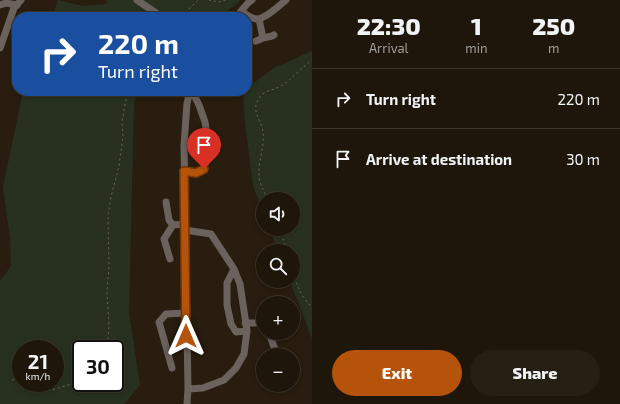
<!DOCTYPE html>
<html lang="en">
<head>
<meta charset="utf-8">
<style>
  :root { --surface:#1e160a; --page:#261f13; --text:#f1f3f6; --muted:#a19f9c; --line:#3c352b; --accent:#b45309 }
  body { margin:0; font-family:"Exo 2",sans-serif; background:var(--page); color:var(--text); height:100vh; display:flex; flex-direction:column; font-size:15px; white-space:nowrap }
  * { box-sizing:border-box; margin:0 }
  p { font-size:13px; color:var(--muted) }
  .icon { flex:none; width:22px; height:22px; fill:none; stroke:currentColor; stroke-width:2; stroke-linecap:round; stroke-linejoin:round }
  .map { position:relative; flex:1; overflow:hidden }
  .details { display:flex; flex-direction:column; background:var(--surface); width:308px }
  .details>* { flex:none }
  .guide { position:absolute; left:12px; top:12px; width:240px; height:84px; border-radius:16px; box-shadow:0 2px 6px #0003,0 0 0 1px var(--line); background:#1a4fa0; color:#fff; overflow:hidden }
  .tools { position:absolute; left:256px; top:192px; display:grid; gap:8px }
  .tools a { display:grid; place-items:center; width:44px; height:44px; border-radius:50%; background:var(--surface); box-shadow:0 2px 6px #0003,0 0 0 1px var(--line); font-size:20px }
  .speed { position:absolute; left:12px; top:340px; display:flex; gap:8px; font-size:20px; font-weight:700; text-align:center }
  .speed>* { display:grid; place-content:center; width:52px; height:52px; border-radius:50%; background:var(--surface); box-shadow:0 2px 6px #0003,0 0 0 1px var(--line); line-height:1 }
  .speed small { font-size:10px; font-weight:400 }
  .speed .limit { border:2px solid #111; border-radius:6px; background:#fff; color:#111 }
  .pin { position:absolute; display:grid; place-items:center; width:34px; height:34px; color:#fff; margin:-41px -17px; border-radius:50% 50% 50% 0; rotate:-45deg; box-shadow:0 0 4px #0007 }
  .pin .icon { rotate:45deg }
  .me { position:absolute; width:44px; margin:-22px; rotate:0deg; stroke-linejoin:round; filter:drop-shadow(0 0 3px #0008) }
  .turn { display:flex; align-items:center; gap:14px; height:84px; padding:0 20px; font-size:18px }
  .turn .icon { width:52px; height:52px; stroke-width:2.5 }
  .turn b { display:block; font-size:28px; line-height:34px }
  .eta { display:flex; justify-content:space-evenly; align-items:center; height:68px; text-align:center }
  .eta b { font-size:24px; font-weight:800; line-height:28px }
  .action { display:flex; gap:8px; margin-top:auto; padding:8px 20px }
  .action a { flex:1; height:46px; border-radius:24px; background:var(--accent); color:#fff; font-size:16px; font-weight:800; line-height:46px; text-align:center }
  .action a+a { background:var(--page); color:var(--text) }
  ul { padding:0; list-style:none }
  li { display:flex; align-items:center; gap:12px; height:60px; padding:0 20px; border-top:1px solid var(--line) }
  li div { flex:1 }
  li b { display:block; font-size:15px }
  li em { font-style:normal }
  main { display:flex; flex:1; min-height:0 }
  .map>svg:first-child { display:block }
  .green { fill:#28311f; fill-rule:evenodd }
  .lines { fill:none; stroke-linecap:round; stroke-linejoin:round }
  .path { stroke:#6d6356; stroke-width:1; stroke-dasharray:2 3; stroke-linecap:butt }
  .minor { stroke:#6b625d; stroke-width:7 }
  .route-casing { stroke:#753606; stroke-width:10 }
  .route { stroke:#b45309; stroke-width:7 }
</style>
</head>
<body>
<main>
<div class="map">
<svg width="312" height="404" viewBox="0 0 312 404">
  <rect width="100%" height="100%" fill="#281d0e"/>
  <path class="green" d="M 58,0 L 83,6 L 106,4 L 107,0 L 241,0 L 222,15 L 216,17 L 52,17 Z
    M 312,51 L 312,339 L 290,281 L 293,281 L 293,251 L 278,251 L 270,229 L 293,229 L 293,199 L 263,199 L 263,212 L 253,186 L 245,123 L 243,91 L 247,91 L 247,88 L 274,68 Z
    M 23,91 L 138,91 L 134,103 L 129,312 L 140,385 L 124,404 L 0,404 L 0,281 L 11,266 L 10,239 L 3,187 ZM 21,349 L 55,349 L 55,383 L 21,383 ZM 81,349 L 115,349 L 115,383 L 81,383 Z"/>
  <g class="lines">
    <path class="path" d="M 209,0 L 218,2 L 226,0
      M 167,13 L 169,12 L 175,16 C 184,15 192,6 198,0
      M 267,199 C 265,193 262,188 260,182 C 256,165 265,149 263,132 C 262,121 251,112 258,100 C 263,90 272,91 281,86 C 292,79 301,68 312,60
      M 280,229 L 287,251
      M 293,273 C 297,286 302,298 312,307
      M 107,349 L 109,327 L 107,293 L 109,265 L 108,215 L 111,197 L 119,166 L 123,137 L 122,122 L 125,104 L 128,91
      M 12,380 L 21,379
      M 35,383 C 41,388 44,390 52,390 L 81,381"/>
    <path class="minor" d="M 137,0 L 162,17
      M 0,5 L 6,3 L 17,5
      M 241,11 C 245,14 250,18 256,19 C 264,20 280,5 286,0
      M 236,17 L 248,3 L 252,0
      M 259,19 L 263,38
      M 256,41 L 263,38 L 272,36 L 274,35
      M 0,48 L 14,8 L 21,0
      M 185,171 L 196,173 L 204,169 L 209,147 L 205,122 L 199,105 L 192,91
      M 166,202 L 169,220 L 173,225
      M 185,230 L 211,234 L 234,269 L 240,284 L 247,331 L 244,354 L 236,368 L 224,380 L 203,388 L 188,389
      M 170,259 L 164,239 L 173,225 L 185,224
      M 234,269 L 227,283 L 227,305 L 231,324 L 236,332 L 247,331
      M 245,323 L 259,323 L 263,326
      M 269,333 L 277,355
      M 172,368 L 159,322 L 166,314 L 186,313
      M 187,404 L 188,389 L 184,145 L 187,103 L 190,91"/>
  </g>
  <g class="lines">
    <defs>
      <path id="route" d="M 186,336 L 184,171 L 196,173 L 204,169"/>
    </defs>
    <use href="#route" class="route-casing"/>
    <use href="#route" class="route"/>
  </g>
</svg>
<div class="tools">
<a><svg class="icon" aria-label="sound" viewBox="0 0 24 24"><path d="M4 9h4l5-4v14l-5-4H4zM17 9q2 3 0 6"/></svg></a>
<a><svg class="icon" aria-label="search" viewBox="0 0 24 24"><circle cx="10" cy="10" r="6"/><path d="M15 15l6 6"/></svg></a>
<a>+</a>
<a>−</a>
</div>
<div class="speed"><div>21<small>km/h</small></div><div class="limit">30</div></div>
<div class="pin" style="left:204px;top:169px;background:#d93025"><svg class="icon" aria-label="arrive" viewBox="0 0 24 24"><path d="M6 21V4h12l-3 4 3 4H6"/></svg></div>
<svg class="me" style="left:186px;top:336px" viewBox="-20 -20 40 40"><path d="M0-17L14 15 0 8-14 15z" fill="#b45309" stroke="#fff" stroke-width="4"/></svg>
<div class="guide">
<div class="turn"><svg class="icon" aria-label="right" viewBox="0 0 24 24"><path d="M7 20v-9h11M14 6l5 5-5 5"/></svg><div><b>220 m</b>Turn right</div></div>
</div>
</div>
<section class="details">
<div class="eta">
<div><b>22:30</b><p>Arrival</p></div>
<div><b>1</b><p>min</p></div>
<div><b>250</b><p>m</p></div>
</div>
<ul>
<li><svg class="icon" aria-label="right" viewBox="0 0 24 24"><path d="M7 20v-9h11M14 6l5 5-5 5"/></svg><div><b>Turn right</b></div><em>220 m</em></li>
<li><svg class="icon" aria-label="arrive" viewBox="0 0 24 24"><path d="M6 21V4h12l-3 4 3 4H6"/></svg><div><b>Arrive at destination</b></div><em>30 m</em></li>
</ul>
<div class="action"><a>Exit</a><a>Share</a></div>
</section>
</main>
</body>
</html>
